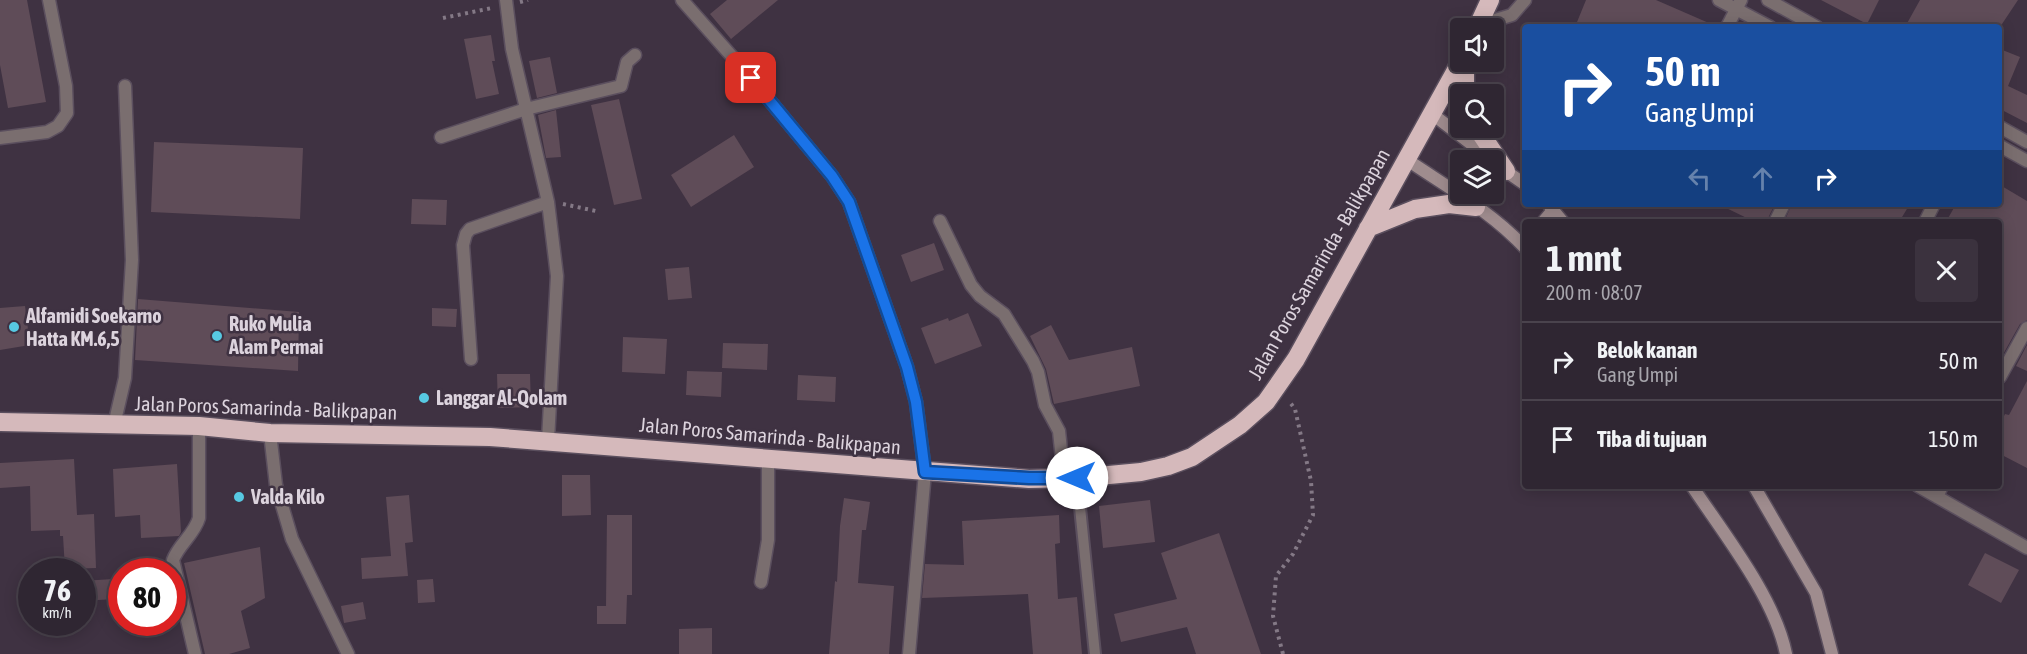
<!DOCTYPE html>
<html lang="id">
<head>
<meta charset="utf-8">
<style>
  :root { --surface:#2f2632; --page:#3b323e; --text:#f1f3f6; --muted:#a7a5ac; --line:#4a434d }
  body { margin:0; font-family:"Asap Condensed",sans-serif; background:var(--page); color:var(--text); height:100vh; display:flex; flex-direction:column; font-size:22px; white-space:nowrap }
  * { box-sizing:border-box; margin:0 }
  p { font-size:20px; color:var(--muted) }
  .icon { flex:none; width:33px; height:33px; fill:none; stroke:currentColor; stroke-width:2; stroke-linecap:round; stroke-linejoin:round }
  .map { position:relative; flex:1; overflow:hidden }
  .side { position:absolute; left:1522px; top:219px; width:480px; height:270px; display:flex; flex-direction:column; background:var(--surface); border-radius:6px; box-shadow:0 3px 15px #0003,0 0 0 2px var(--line) }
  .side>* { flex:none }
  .guide { position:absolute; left:1522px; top:24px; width:480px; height:183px; border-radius:6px; box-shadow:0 3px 15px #0003,0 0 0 2px var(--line); background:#1a4fa0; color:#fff; overflow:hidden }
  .controls { position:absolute; left:1450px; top:18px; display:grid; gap:12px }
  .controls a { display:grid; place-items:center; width:54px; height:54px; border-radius:6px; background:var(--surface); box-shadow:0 3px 15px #0003,0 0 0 2px var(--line); font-size:30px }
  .speed { position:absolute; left:18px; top:558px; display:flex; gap:12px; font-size:30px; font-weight:700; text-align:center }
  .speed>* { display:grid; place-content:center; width:78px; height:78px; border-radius:50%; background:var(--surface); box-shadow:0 3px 15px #0003,0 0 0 2px var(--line); line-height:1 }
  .speed small { font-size:15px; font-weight:400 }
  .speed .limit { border:9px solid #d22; background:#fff; color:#111 }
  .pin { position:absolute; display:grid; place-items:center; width:51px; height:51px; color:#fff; margin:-26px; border-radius:12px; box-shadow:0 3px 9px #0006 }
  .me { position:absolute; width:66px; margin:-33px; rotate:270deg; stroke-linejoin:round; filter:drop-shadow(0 0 4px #0008) }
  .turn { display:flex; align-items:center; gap:21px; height:126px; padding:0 24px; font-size:27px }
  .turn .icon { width:78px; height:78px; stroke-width:2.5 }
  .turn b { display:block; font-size:42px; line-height:51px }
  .lanes { display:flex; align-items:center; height:57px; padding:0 24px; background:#0003; justify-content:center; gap:30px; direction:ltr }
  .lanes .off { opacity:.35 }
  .round { display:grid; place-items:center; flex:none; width:63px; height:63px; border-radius:6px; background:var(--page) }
  .head { display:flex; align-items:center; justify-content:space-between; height:102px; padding:0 24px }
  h1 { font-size:36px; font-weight:700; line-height:45px }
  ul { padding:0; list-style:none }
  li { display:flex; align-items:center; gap:18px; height:78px; padding:0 24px; border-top:2px solid var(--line) }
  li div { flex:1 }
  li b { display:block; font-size:22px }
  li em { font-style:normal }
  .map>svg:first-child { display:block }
  .building { fill:#5f4c58 }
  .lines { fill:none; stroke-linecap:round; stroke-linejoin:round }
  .lane-casing { stroke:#5b4f5e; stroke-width:14 }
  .street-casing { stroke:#5b4f5e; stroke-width:15 }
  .secondary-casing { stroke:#5b4f5e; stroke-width:15 }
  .highway-casing { stroke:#5b4f5e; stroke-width:21 }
  .path { stroke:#847986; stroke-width:4; stroke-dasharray:3 4.5; stroke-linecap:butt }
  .lane { stroke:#7a6e6f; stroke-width:10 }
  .street { stroke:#7a6e6f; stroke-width:12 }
  .secondary { stroke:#9f8c8e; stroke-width:12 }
  .highway { stroke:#d5b9bb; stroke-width:18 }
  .route-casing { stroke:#114b97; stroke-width:15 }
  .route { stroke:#1a73e8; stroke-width:10 }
  .poi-dot { fill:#57c9e2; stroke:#3f3242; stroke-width:2 }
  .labels { text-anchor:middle; stroke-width:5; stroke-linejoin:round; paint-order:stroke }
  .street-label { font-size:20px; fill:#dcd3dd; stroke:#3f3242 }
  .poi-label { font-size:20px; font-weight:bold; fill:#dcd3dd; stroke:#3f3242; text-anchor:start }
</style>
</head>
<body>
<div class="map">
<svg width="2027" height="654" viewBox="0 0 2027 654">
  <rect width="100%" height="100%" fill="#3f3242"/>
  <path class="building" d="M 0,0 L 27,0 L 46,102 L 8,108 L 0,65 Z
    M 727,0 L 778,0 L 731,39 L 710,14 Z
    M 1586,0 L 1656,0 L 1718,27 L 1575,27 Z
    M 1821,0 L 1879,0 L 1867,24 Z
    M 1920,0 L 2018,0 L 2000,27 L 1905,27 Z
    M 491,35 L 495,61 L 492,61 L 499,94 L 476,99 L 464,39 Z
    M 2000,49 L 2020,57 L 2008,86 L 2027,95 L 2027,123 L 2000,109 Z
    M 550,57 L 557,93 L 537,98 L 529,61 Z
    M 619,99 L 642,199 L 614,205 L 591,105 Z
    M 556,110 L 561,157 L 546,158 L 538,115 Z
    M 734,135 L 754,167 L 691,207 L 671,175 Z
    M 154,142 L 303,148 L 300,219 L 151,212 Z
    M 2000,185 L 2027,201 L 2027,320 L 2020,324 L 2001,358 L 2000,357 L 2000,222 L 1946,222 L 1956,204 L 2000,204 Z
    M 412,199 L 447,200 L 446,225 L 411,224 Z
    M 1718,204 L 1775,204 L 1769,216 L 1768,222 L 1755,222 Z
    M 1792,204 L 1910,204 L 1899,222 L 1784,222 Z
    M 934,243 L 944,270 L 911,282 L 901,255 Z
    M 689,267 L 692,298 L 668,300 L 665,269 Z
    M 138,299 L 299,312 L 298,371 L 135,360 Z
    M 25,306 L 30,345 L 0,350 L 0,308 Z
    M 432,308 L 457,309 L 456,327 L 432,326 Z
    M 968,313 L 982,346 L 935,364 L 921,328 L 948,318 L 949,321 Z
    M 1051,325 L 1069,360 L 1132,347 L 1140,386 L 1054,404 L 1046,369 L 1030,336 Z
    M 623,337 L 667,339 L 665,374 L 622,372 Z
    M 723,343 L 768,344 L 767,370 L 722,368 Z
    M 2027,345 L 2027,371 L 2016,366 Z
    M 687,371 L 722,372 L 721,397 L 686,395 Z
    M 497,374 L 530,374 L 531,407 L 498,408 Z
    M 798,375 L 836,377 L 835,402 L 797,400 Z
    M 2027,381 L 2027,468 L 2000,454 L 2000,424 L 2005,414 L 2009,415 Z
    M 74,459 L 77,515 L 94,514 L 96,568 L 65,569 L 63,536 L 60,536 L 60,530 L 31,531 L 30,486 L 0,488 L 0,463 Z
    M 177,464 L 181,532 L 179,536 L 141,538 L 140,515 L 115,517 L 113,469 Z
    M 562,475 L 590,475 L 591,515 L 562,516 Z
    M 409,495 L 413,542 L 405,543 L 408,576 L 362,579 L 361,558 L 391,556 L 386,497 Z
    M 844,498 L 870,502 L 866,530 L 862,530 L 858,583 L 894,586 L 889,654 L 829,654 L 835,581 L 837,582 L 840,526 Z
    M 1150,500 L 1155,542 L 1103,548 L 1099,506 Z
    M 607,515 L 632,515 L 632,595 L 627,595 L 626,624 L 597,624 L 597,606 L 606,606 Z
    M 1059,515 L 1060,543 L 1055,544 L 1058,599 L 1077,597 L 1082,654 L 1033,654 L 1028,594 L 922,598 L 925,564 L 964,565 L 962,521 Z
    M 1219,533 L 1261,654 L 1196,654 L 1187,627 L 1121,642 L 1114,614 L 1177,599 L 1161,553 Z
    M 260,547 L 265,598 L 241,611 L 250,648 L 229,654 L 205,654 L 184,563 Z
    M 1985,553 L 2019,570 L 2001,603 L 1968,585 Z
    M 113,579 L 115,599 L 82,601 L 82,581 Z
    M 433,579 L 435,602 L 418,603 L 417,580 Z
    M 363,602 L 366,619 L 344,623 L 341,606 Z
    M 712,628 L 712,654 L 679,654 L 679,629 Z"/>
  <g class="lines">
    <defs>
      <path id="lane" d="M 1077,478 L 1095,654"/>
      <path id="street" d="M 506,0 L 512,49 L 548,202 L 557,276 L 548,440
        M 682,0 L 751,78 L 832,176 L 849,202 L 907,367 L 916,402 L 925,472 L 909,654
        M 1719,0 L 1770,27
        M 1768,0 L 1817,27
        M 1479,25 L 1512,15 L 1525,0
        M 1727,27 L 1741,0
        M 2000,127 L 2027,142
        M 441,137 L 526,109 L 621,86 L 627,62 L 635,55
        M 0,138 L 47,132 L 58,126 L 67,113 L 66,86 L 49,0
        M 2000,146 L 2027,161
        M 1776,220 L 1784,204
        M 940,221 L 971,285 L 980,296 L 1004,314 L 1033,361 L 1038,372 L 1045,405 L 1059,431 L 1064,478
        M 1925,222 L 1934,204
        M 471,359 L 463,245 L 466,234 L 470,229 L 548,202
        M 2000,377 L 2027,328
        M 114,425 L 125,378 L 132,260 L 125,86
        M 270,433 L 276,485 L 292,539 L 348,654
        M 1918,486 L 2027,548
        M 1937,497 L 1942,486
        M 761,582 L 768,540 L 768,459
        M 195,654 L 173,560 C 179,544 194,535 199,518 L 199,426"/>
      <path id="secondary" d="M 1431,113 L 1492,160
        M 1406,159 C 1447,187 1492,212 1526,249
        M 1500,167 L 1526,185
        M 1548,204 L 1563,222
        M 1543,222 L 1554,209
        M 1692,486 C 1724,534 1775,598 1786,654
        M 1754,486 L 1816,593 L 1832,654"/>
      <path id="highway" d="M 1477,28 L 1490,0
        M 1465,62 L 1465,94
        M 1477,128 L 1506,171
        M 1368,228 L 1415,209 L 1449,204 L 1476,207
        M 0,422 L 199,426 L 270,433 L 490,437 L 1029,479 L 1077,478 L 1141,472 L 1168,466 L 1192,457 L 1240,425 L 1266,402 L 1296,359 L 1461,61"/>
    </defs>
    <use href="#lane" class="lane-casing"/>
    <use href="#street" class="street-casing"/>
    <use href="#secondary" class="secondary-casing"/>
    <use href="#highway" class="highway-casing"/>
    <path class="path" d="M 520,2 L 528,0
      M 443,18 L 492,8
      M 563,204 L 596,211
      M 1283,654 L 1273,616 L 1276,576 L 1293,554 L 1313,515 L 1311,481 L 1295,409 L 1289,401"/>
    <use href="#lane" class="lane"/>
    <use href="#street" class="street"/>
    <use href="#secondary" class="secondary"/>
    <use href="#highway" class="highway"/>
  </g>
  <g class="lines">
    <defs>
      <path id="route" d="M 751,78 L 832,176 L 849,202 L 907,367 L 916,402 L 925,472 L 1029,478 L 1077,478"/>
    </defs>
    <use href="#route" class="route-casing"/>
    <use href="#route" class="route"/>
  </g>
  <g class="poi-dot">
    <circle cx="14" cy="327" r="6"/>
    <circle cx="217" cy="336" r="6"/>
    <circle cx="424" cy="398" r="6"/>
    <circle cx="239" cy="497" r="6"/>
  </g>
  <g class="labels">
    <g class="street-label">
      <text transform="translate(1319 264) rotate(-60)" y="7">Jalan Poros Samarinda - Balikpapan</text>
      <text transform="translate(266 408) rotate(2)" y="7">Jalan Poros Samarinda - Balikpapan</text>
      <text transform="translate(770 436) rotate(5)" y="7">Jalan Poros Samarinda - Balikpapan</text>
    </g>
    <g class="poi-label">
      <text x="26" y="323">Alfamidi Soekarno<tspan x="26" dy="23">Hatta KM.6,5</tspan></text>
      <text x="229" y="331">Ruko Mulia<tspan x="229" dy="23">Alam Permai</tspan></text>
      <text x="436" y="405">Langgar Al-Qolam</text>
      <text x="251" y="504">Valda Kilo</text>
    </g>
  </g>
</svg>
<div class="controls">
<a><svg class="icon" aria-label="sound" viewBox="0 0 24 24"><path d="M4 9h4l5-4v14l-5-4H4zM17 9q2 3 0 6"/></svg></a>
<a><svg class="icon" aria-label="search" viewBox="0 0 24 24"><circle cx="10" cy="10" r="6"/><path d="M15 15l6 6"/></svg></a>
<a><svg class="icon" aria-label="layers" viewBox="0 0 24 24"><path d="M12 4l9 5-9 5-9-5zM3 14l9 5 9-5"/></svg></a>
</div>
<div class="speed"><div>76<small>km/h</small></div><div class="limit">80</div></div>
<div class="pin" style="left:751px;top:78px;background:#d93025"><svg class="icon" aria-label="arrive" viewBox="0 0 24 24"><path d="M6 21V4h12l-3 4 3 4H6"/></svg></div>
<svg class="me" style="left:1077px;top:478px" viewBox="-20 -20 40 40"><circle r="19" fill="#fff"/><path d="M0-13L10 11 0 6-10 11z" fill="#1a73e8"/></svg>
<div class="guide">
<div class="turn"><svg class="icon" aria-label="right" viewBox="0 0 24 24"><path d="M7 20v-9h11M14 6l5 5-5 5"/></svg><div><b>50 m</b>Gang Umpi</div></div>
<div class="lanes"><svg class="icon off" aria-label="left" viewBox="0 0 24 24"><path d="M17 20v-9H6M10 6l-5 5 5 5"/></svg><svg class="icon off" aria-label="ahead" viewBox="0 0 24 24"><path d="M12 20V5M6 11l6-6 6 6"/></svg><svg class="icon" aria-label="right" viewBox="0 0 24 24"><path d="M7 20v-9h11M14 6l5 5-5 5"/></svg></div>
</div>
<section class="side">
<div class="head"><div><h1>1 mnt</h1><p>200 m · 08:07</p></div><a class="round"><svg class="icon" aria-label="close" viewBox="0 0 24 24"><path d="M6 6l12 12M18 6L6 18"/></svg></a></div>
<ul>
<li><svg class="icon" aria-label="right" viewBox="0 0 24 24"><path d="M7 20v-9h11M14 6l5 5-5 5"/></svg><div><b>Belok kanan</b><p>Gang Umpi</p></div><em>50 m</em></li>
<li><svg class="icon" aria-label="arrive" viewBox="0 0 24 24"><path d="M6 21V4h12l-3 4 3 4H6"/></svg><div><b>Tiba di tujuan</b></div><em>150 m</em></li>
</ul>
</section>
</div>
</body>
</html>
